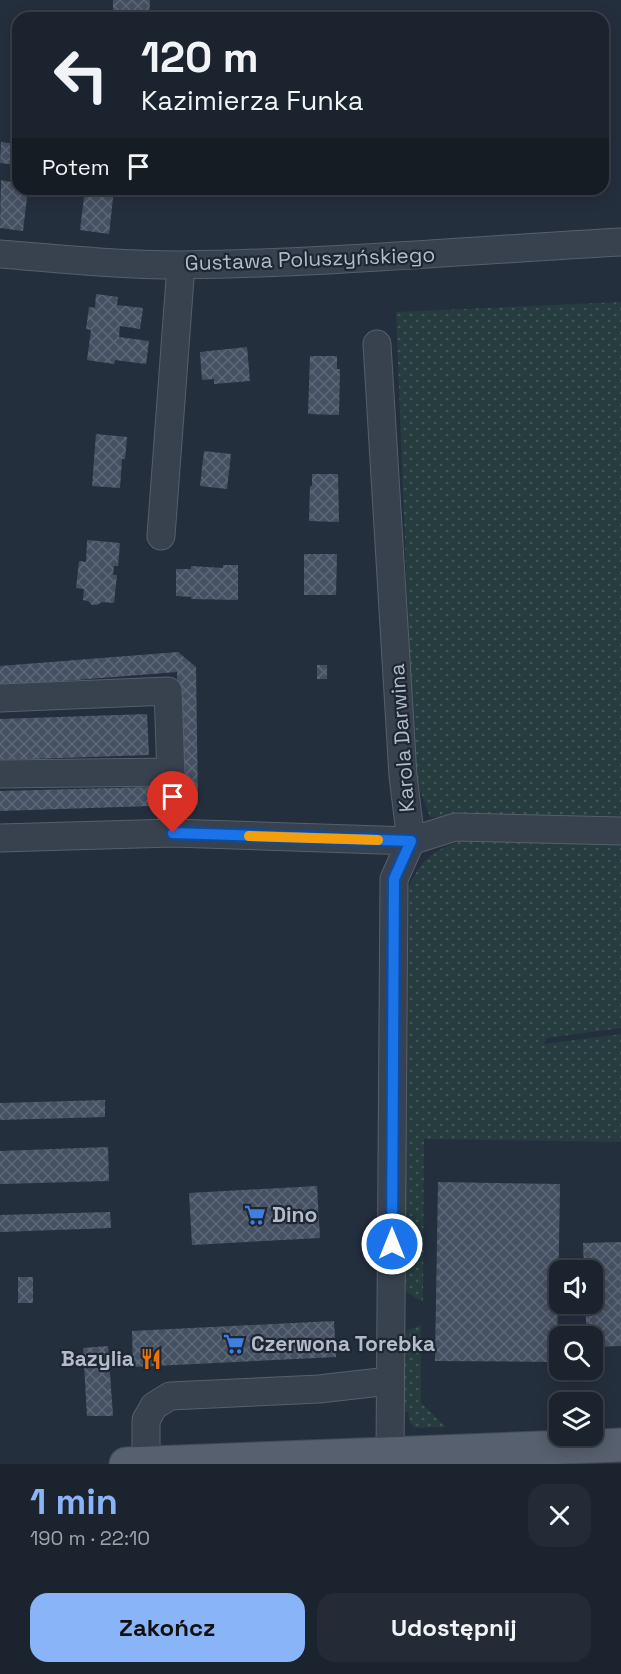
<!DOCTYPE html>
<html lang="pl">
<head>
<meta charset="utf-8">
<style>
  :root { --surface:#1b232e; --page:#242b36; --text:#f1f3f6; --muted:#a0a4aa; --line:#39404a; --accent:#8ab4f8 }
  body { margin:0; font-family:"Space Grotesk",sans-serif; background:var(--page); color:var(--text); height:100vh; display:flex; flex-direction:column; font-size:22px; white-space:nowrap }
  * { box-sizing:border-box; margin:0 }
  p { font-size:20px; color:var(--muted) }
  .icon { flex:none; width:33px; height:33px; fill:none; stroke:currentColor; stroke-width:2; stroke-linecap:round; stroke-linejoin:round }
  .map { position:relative; height:1464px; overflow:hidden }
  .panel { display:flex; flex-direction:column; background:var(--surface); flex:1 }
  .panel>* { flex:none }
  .top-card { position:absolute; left:12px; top:12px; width:597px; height:183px; border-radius:18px; box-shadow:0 3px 15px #0003,0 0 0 2px var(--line); background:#1b232e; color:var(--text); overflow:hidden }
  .buttons { position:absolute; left:549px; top:1260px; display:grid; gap:12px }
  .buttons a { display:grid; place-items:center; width:54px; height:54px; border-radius:12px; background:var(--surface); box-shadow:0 3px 15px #0003,0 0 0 2px var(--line); font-size:30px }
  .pin { position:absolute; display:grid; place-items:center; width:51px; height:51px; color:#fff; margin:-62px -26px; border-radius:50% 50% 50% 0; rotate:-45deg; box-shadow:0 0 6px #0007 }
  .pin .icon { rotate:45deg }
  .me { position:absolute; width:66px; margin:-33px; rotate:0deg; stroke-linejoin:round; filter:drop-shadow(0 0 4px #0008) }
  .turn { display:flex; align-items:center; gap:21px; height:126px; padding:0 30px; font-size:27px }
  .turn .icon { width:78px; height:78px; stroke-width:2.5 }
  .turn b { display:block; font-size:42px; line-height:51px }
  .then { display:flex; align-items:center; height:57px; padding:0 30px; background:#0003; gap:12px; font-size:22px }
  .round { display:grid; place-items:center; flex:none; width:63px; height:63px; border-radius:18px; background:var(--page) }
  .summary { display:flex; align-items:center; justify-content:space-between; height:102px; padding:0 30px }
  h1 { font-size:36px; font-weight:700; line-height:45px; color:var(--accent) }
  .cta { display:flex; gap:12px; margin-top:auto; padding:12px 30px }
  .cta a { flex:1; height:69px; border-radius:18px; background:var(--accent); color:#111; font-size:24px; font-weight:700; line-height:69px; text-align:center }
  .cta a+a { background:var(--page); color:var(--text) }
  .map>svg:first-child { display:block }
  .grass { fill:url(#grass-dots) }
  .building { fill:url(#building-cross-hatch) }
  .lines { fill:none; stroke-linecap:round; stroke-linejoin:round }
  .minor-casing { stroke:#565f6c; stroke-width:29 }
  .major-casing { stroke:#414a57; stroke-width:35 }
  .minor { stroke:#38414e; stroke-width:27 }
  .major { stroke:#56606e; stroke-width:33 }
  .route-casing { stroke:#114b97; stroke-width:15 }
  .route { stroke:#1a73e8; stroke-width:10 }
  .slow { stroke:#f59e0b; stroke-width:10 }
  .labels { text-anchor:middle; stroke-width:4.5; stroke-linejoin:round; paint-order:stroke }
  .street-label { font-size:21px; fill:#b4bcc9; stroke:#1d2633 }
  .poi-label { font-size:21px; font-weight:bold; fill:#b4bcc9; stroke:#1d2633; text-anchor:start }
</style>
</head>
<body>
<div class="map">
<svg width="621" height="1464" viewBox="0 0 621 1464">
  <defs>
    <pattern id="grass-dots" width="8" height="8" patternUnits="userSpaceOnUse" patternTransform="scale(1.5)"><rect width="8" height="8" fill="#263c3f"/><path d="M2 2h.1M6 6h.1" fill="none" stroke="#435659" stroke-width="1.8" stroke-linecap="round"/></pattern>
    <pattern id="building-cross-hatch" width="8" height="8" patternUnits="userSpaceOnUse" patternTransform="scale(1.5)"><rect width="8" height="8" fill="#455162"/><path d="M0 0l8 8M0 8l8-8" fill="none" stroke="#5d6877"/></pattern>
  </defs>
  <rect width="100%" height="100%" fill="#242f3e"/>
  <path class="grass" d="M 621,302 L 621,821 L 430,817 L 414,774 L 396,312 Z
    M 462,841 L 573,843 L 621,842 L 621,1028 L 547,1038 L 544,1044 L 621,1034 L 621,1142 L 424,1139 L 423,1302 L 403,1290 L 407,891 C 420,861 431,850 462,841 Z
    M 421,1325 L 421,1403 L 446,1427 L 416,1428 L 410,1423 L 408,1412 L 397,1412 L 398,1334 Z"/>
  <path class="building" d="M 113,0 L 150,0 L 149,18 L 113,18 Z
    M 1,142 L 18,144 L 18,165 L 0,163 Z
    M 1,180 L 18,183 L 18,189 L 28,189 L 23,231 L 0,228 Z
    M 85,189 L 114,189 L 109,234 L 80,230 Z
    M 96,294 L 118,297 L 117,305 L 143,308 L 140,329 L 120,326 L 119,337 L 149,341 L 146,364 L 115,360 L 114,364 L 87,360 L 91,330 L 86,329 L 89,307 L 95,308 Z
    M 247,347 L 250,381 L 214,384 L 214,379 L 202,380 L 200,352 Z
    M 310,356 L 337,356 L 337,369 L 340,369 L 339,415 L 308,414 Z
    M 96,434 L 127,437 L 125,459 L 122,459 L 120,488 L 92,486 Z
    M 204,451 L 231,454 L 227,489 L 200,486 Z
    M 312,474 L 338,474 L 339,522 L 309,521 L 310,486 L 312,486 Z
    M 87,540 L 120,543 L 118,566 L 114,566 L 113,575 L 117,575 L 114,603 L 102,602 L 97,605 L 92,605 L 88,601 L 83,600 L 84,589 L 76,588 L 79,561 L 86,562 Z
    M 304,554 L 337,554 L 336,595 L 304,595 Z
    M 223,565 L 238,565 L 238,600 L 191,599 L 192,597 L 176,596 L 176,569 L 191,569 L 191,566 L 223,568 Z
    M 178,652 L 196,667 L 198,805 L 179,805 L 177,672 L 0,686 L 0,666 Z
    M 317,665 L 327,665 L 327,679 L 317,679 Z
    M 147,714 L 149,755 L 0,760 L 0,719 Z
    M 150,787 L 151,806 L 0,811 L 0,791 Z
    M 105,1100 L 105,1117 L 0,1120 L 0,1103 Z
    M 108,1147 L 109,1181 L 0,1184 L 0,1151 Z
    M 438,1182 L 560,1184 L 557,1362 L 435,1361 Z
    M 317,1186 L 320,1238 L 192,1245 L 189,1193 Z
    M 110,1212 L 111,1228 L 0,1232 L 0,1215 Z
    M 621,1242 L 621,1346 L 592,1347 L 592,1336 L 587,1336 L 585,1304 L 592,1304 L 592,1270 L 584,1270 L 583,1243 Z
    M 18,1277 L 33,1277 L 33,1303 L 18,1303 Z
    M 334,1321 L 336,1357 L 133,1367 L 132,1331 Z
    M 108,1346 L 113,1416 L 87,1416 L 83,1348 Z"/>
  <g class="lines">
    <defs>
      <path id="minor" d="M 0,254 C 60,259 121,265 181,265 C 328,263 475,250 621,242
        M 377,344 L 403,776 L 411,841 L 394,879 L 390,1453
        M 161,536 L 181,265
        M 0,698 L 168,691 L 173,833
        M 0,774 L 170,772
        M 0,838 L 173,833 L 411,841 L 455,827 L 621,831
        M 146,1463 L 146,1420 L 154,1406 L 170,1396 L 319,1389 L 389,1381"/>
      <path id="major" d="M 126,1464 L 621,1445"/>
    </defs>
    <use href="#minor" class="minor-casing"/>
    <use href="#major" class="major-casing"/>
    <use href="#minor" class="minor"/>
    <use href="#major" class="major"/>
  </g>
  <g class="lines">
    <defs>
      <path id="route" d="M 173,833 L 411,841 L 394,879 L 392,1244"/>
    </defs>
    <use href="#route" class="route-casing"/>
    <use href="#route" class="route"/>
    <path class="slow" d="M 249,836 L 378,840"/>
  </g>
  <defs>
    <symbol id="supermarket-bare" viewBox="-9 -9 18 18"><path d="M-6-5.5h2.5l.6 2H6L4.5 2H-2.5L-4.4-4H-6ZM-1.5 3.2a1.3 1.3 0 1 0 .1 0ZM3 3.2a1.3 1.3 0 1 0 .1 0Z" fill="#3f7fe0" stroke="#1d2633" stroke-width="2.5" paint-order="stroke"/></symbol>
    <symbol id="restaurant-bare" viewBox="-9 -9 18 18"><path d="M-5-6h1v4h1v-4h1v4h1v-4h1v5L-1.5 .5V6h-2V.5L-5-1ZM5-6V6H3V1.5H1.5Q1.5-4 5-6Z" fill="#e8710a" stroke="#1d2633" stroke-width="2.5" paint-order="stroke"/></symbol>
  </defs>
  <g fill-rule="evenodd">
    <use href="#supermarket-bare" x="240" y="1200" width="30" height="30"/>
    <use href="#supermarket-bare" x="219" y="1329" width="30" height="30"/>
    <use href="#restaurant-bare" x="136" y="1344" width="30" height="30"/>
  </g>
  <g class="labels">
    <g class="street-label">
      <text transform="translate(310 259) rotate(-2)" y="7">Gustawa Poluszyńskiego</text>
      <text transform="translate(402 738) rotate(-94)" y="7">Karola Darwina</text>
    </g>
    <g class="poi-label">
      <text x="272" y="1222">Dino</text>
      <text x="251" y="1351">Czerwona Torebka</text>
      <text x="134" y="1366" text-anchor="end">Bazylia</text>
    </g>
  </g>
</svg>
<div class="buttons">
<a><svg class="icon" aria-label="sound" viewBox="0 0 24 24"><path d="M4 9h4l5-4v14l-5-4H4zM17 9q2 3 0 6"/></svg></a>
<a><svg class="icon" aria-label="search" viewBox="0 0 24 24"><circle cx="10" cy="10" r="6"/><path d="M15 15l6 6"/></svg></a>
<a><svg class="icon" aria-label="layers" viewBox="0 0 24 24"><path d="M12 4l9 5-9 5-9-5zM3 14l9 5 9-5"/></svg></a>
</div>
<div class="pin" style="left:173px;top:833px;background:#d93025"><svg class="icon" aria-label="arrive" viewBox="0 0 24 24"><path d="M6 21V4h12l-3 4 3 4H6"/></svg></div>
<svg class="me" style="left:392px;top:1244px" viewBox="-20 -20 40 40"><circle r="17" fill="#1a73e8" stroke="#fff" stroke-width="3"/><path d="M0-11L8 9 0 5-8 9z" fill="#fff"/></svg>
<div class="top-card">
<div class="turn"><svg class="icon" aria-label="left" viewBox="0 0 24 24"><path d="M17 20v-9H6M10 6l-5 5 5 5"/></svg><div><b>120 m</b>Kazimierza Funka</div></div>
<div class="then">Potem<svg class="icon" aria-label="arrive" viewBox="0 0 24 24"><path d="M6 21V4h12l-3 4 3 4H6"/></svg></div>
</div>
</div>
<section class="panel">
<div class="summary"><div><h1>1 min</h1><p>190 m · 22:10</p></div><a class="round"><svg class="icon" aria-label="close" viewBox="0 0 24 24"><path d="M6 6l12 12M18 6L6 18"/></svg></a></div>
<div class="cta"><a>Zakończ</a><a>Udostępnij</a></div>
</section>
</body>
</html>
